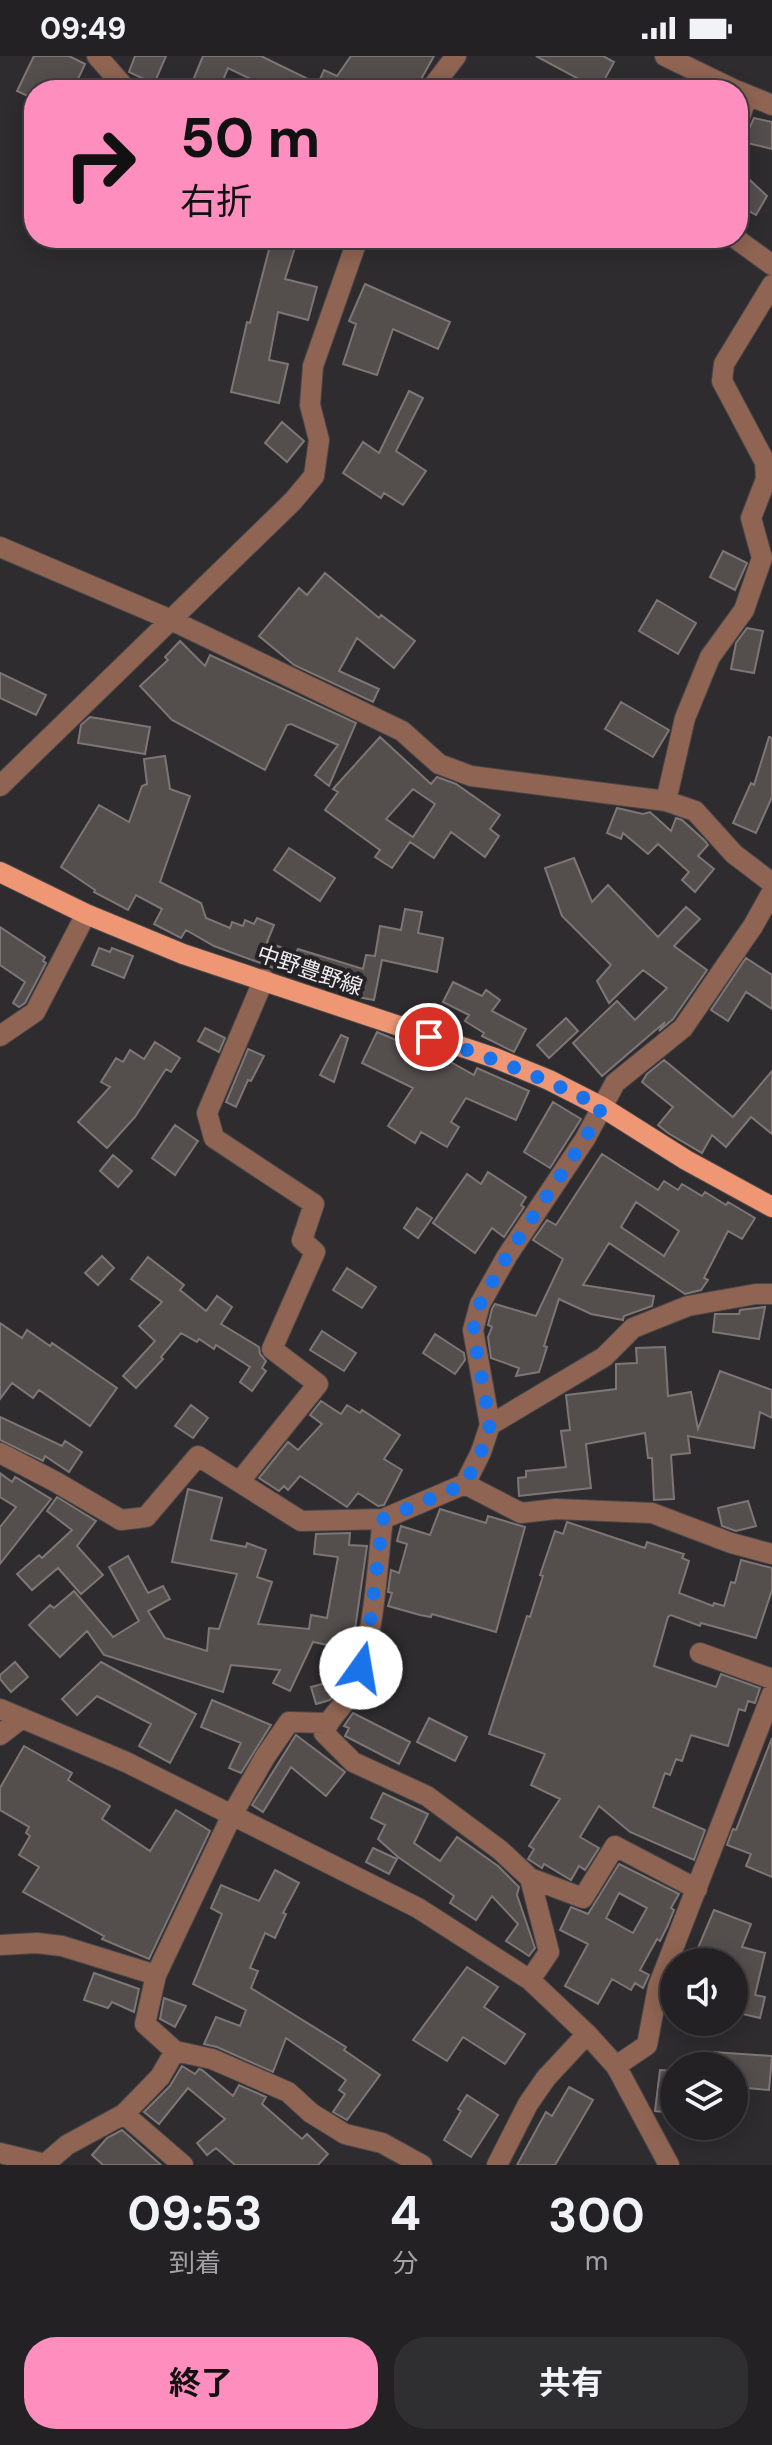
<!DOCTYPE html>
<html lang="ja">
<head>
<meta charset="utf-8">
<style>
  :root { --surface:#232124; --page:#2f2e31; --text:#f1f3f6; --muted:#a3a3a6; --line:#403e41; --accent:#fe8ebd }
  body { margin:0; font-family:"DM Sans","Noto Sans JP",sans-serif; background:var(--page); color:var(--text); height:100vh; display:flex; flex-direction:column; font-size:30px; white-space:nowrap }
  * { box-sizing:border-box; margin:0 }
  p { font-size:26px; color:var(--muted) }
  .icon { flex:none; width:44px; height:44px; fill:none; stroke:currentColor; stroke-width:2; stroke-linecap:round; stroke-linejoin:round }
  .map { position:relative; height:2109px; overflow:hidden }
  .details { display:flex; flex-direction:column; background:var(--surface); flex:1 }
  .details>* { flex:none }
  .guide { position:absolute; left:24px; top:24px; width:724px; height:168px; border-radius:32px; box-shadow:0 4px 20px #0003,0 0 0 2px var(--line); background:#fe8ebd; color:#111; overflow:hidden }
  .controls { position:absolute; left:660px; top:1892px; display:grid; gap:16px }
  .controls a { display:grid; place-items:center; width:88px; height:88px; border-radius:50%; background:var(--surface); box-shadow:0 4px 20px #0003,0 0 0 2px var(--line); font-size:40px }
  .pin { position:absolute; display:grid; place-items:center; width:68px; height:68px; color:#fff; margin:-34px; border:4px solid #fff; border-radius:50%; box-shadow:0 2px 8px #0007 }
  .me { position:absolute; width:88px; margin:-44px; rotate:13deg; stroke-linejoin:round; filter:drop-shadow(0 0 6px #0008) }
  .turn { display:flex; align-items:center; gap:28px; height:168px; padding:0 24px; font-size:36px }
  .turn .icon { width:104px; height:104px; stroke-width:2.5 }
  .turn b { display:block; font-size:56px; line-height:68px }
  .eta { display:flex; justify-content:space-evenly; align-items:center; height:136px; text-align:center }
  .eta b { font-size:48px; font-weight:700; line-height:56px }
  .action { display:flex; gap:16px; margin-top:auto; padding:16px 24px }
  .action a { flex:1; height:92px; border-radius:32px; background:var(--accent); color:#111; font-size:32px; font-weight:700; line-height:92px; text-align:center }
  .action a+a { background:var(--page); color:var(--text) }
  .status { display:flex; justify-content:space-between; align-items:center; height:56px; padding:0 40px; background:var(--surface); direction:ltr }
  .status svg { height:22px; fill:currentColor }
  .map>svg:first-child { display:block }
  .building { fill:#544e4d; stroke:#7d7675; stroke-width:2; fill-rule:evenodd }
  .lines { fill:none; stroke-linecap:round; stroke-linejoin:round }
  .minor-casing { stroke:#4a474b; stroke-width:22 }
  .major-casing { stroke:#4a474b; stroke-width:22 }
  .minor { stroke:#8f6452; stroke-width:20 }
  .major { stroke:#ef9774; stroke-width:20 }
  .route { stroke:#1a73e8; stroke-width:14; stroke-dasharray:0 25.2 }
  .labels { text-anchor:middle; stroke-width:8; stroke-linejoin:round; paint-order:stroke }
  .street-label { font-size:22px; fill:#eeecef; stroke:#252226 }
</style>
</head>
<body>
<div class="status"><b>09:49</b><svg viewBox="0 0 49 12"><path d="M0 12V9h3v3zM5 12V6h3v6zM10 12V3h3v9zM15 12V0h3v12zM26 1h20v11H26zM47 4h2v5h-2z"/></svg></div>
<div class="map">
<svg width="772" height="2109" viewBox="0 0 772 2109">
  <rect width="100%" height="100%" fill="#2f2c30"/>
  <path class="building" d="M 34,0 L 69,0 L 85,8 L 73,34 L 54,26 L 51,34 L 34,34 L 34,43 L 17,35 Z
    M 135,0 L 166,0 L 154,28 L 129,16 Z
    M 203,0 L 261,0 L 318,28 L 324,14 L 337,20 L 351,0 L 434,0 L 415,34 L 273,34 L 228,12 L 219,34 L 189,34 Z
    M 536,0 L 603,0 L 614,6 L 599,34 Z
    M 754,62 L 772,66 L 772,93 L 743,86 Z
    M 738,113 L 767,140 L 756,159 L 738,149 Z
    M 272,182 L 298,182 L 285,223 L 317,231 L 308,264 L 278,256 L 269,304 L 288,308 L 279,347 L 231,336 L 247,266 L 250,267 Z
    M 365,228 L 450,266 L 438,293 L 393,273 L 377,319 L 343,308 L 356,268 L 349,265 Z
    M 409,335 L 423,342 L 396,395 L 426,415 L 403,449 L 384,437 L 381,442 L 343,417 L 363,386 L 379,397 Z
    M 282,366 L 304,385 L 287,406 L 265,387 Z
    M 723,495 L 747,507 L 735,534 L 710,521 Z
    M 325,517 L 379,562 L 381,559 L 415,585 L 394,612 L 357,582 L 339,615 L 379,633 L 373,646 L 294,609 L 259,580 L 299,532 L 307,539 Z
    M 657,544 L 696,567 L 678,598 L 639,575 Z
    M 747,572 L 763,575 L 754,617 L 731,613 L 736,587 Z
    M 180,585 L 205,610 L 210,599 L 356,667 L 329,730 L 315,719 L 338,689 L 291,668 L 287,669 L 265,714 L 172,664 L 140,630 L 168,604 L 165,601 Z
    M 0,617 L 46,639 L 36,659 L 0,642 Z
    M 621,646 L 669,674 L 653,701 L 605,673 Z
    M 90,661 L 150,671 L 145,698 L 78,687 L 81,669 Z
    M 380,681 L 431,728 L 437,721 L 456,728 L 500,759 L 490,773 L 499,780 L 485,801 L 451,776 L 434,802 L 410,786 L 392,812 L 375,801 L 380,794 L 325,754 L 338,736 L 333,733 ZM 413,733 L 435,748 L 413,781 L 386,763 Z
    M 769,681 L 772,682 L 772,741 L 756,777 L 733,767 L 751,727 L 754,729 Z
    M 165,700 L 170,733 L 190,740 L 160,826 L 201,847 L 206,862 L 230,872 L 232,866 L 243,870 L 245,864 L 254,868 L 257,862 L 274,869 L 267,886 L 296,897 L 298,893 L 363,913 L 366,899 L 375,900 L 380,870 L 401,874 L 405,853 L 422,856 L 418,877 L 443,882 L 437,916 L 382,904 L 374,944 L 357,941 L 359,934 L 327,924 L 326,929 L 290,918 L 214,890 L 186,874 L 181,882 L 154,868 L 162,853 L 136,839 L 128,854 L 94,836 L 95,834 L 61,811 L 99,749 L 129,766 L 142,730 L 147,728 L 144,703 Z
    M 617,752 L 643,758 L 650,756 L 671,775 L 676,762 L 682,764 L 704,784 L 708,789 L 698,800 L 714,813 L 695,836 L 682,824 L 689,816 L 658,788 L 648,798 L 623,777 L 621,783 L 607,777 Z
    M 289,792 L 335,822 L 320,845 L 274,814 Z
    M 574,802 L 592,846 L 608,829 L 658,881 L 686,851 L 700,863 L 674,890 L 707,914 L 673,963 L 659,975 L 665,966 L 602,1020 L 573,987 L 617,945 L 635,964 L 667,932 L 643,914 L 609,947 L 597,925 L 611,909 L 562,860 L 545,812 Z
    M 0,871 L 45,901 L 43,905 L 46,907 L 25,947 L 19,951 L 13,947 L 25,926 L 0,909 Z
    M 99,892 L 110,896 L 112,892 L 133,900 L 124,922 L 92,909 Z
    M 746,902 L 772,919 L 772,953 L 746,936 L 728,965 L 711,954 Z
    M 453,926 L 482,940 L 486,934 L 500,944 L 492,955 L 526,973 L 514,996 L 482,980 L 484,977 L 465,965 L 469,959 L 443,946 Z
    M 566,962 L 578,975 L 549,1002 L 537,989 Z
    M 205,972 L 225,982 L 219,996 L 198,985 Z
    M 377,976 L 429,998 L 431,995 L 474,1019 L 477,1012 L 529,1035 L 516,1064 L 466,1042 L 451,1066 L 459,1071 L 447,1091 L 421,1076 L 415,1087 L 388,1070 L 413,1032 L 362,1007 Z
    M 341,979 L 348,982 L 334,1026 L 320,1019 Z
    M 155,986 L 180,1002 L 171,1016 L 166,1013 L 135,1061 L 107,1092 L 78,1066 L 110,1031 L 101,1026 L 116,1002 L 123,1006 L 130,994 L 144,1003 Z
    M 248,993 L 264,1000 L 251,1025 L 248,1024 L 236,1051 L 226,1046 Z
    M 664,1004 L 733,1061 L 772,1015 L 772,1078 L 751,1061 L 726,1091 L 712,1079 L 702,1097 L 668,1077 L 658,1069 L 673,1051 L 642,1026 L 647,1018 Z
    M 553,1046 L 581,1063 L 550,1112 L 524,1096 Z
    M 175,1069 L 198,1085 L 175,1119 L 152,1102 Z
    M 602,1098 L 658,1134 L 664,1125 L 678,1134 L 682,1128 L 702,1140 L 705,1136 L 726,1149 L 728,1146 L 755,1162 L 742,1183 L 728,1175 L 704,1222 L 708,1224 L 701,1234 L 685,1238 L 609,1187 L 583,1229 L 654,1240 L 652,1250 L 624,1260 L 623,1264 L 591,1258 L 559,1243 L 544,1290 L 547,1291 L 539,1316 L 516,1320 L 519,1312 L 491,1302 L 488,1281 L 492,1271 L 488,1269 L 492,1253 L 495,1248 L 536,1260 L 563,1203 L 533,1184 L 547,1164 L 556,1169 ZM 636,1146 L 679,1175 L 664,1200 L 621,1171 Z
    M 113,1099 L 132,1115 L 118,1131 L 100,1115 Z
    M 488,1116 L 526,1141 L 521,1149 L 524,1151 L 504,1181 L 492,1172 L 475,1197 L 433,1167 L 467,1118 L 481,1128 Z
    M 417,1152 L 432,1162 L 418,1182 L 404,1172 Z
    M 102,1200 L 114,1212 L 98,1229 L 85,1217 Z
    M 148,1201 L 184,1229 L 180,1234 L 206,1255 L 217,1240 L 232,1251 L 221,1268 L 259,1291 L 260,1298 L 266,1305 L 262,1312 L 266,1315 L 252,1335 L 240,1326 L 250,1311 L 216,1289 L 214,1293 L 199,1283 L 197,1286 L 181,1277 L 161,1301 L 163,1303 L 136,1332 L 123,1320 L 155,1285 L 139,1270 L 162,1246 L 131,1223 Z
    M 347,1212 L 376,1231 L 362,1252 L 333,1234 Z
    M 765,1251 L 759,1283 L 713,1276 L 715,1258 L 739,1258 L 740,1254 Z
    M 0,1267 L 22,1282 L 27,1274 L 50,1290 L 52,1287 L 117,1332 L 90,1370 L 39,1334 L 33,1342 L 12,1327 L 0,1343 Z
    M 322,1275 L 356,1297 L 344,1315 L 310,1294 Z
    M 435,1278 L 464,1297 L 465,1304 L 455,1318 L 423,1297 Z
    M 665,1291 L 668,1340 L 691,1336 L 698,1373 L 720,1315 L 772,1334 L 772,1362 L 760,1356 L 754,1392 L 688,1380 L 690,1397 L 671,1399 L 674,1443 L 654,1444 L 652,1402 L 648,1402 L 645,1377 L 586,1388 L 591,1432 L 519,1440 L 518,1422 L 526,1421 L 526,1415 L 566,1411 L 561,1375 L 570,1374 L 566,1339 L 616,1333 L 616,1308 L 637,1307 L 636,1292 Z
    M 321,1345 L 341,1358 L 347,1349 L 360,1357 L 362,1354 L 400,1379 L 384,1403 L 402,1414 L 384,1449 L 378,1450 L 358,1437 L 347,1451 L 300,1420 L 288,1434 L 284,1430 L 279,1435 L 259,1422 L 288,1386 L 298,1394 L 322,1368 L 310,1359 Z
    M 191,1349 L 208,1362 L 193,1382 L 175,1370 Z
    M 0,1361 L 62,1390 L 65,1385 L 82,1396 L 69,1416 L 45,1400 L 43,1405 L 0,1384 Z
    M 0,1417 L 12,1426 L 15,1421 L 51,1443 L 0,1508 L 0,1471 L 16,1451 L 0,1441 Z
    M 188,1433 L 222,1442 L 211,1484 L 246,1491 L 247,1487 L 266,1494 L 257,1521 L 272,1526 L 258,1568 L 309,1573 L 311,1559 L 327,1562 L 338,1501 L 314,1498 L 316,1478 L 350,1477 L 349,1489 L 367,1490 L 352,1594 L 313,1586 L 290,1635 L 273,1627 L 280,1614 L 231,1609 L 223,1636 L 104,1599 L 87,1575 L 60,1601 L 29,1569 L 50,1549 L 54,1552 L 74,1535 L 113,1581 L 139,1565 L 109,1511 L 128,1500 L 148,1537 L 163,1530 L 170,1543 L 148,1555 L 165,1582 L 207,1595 L 209,1572 L 219,1573 L 237,1518 L 172,1506 Z
    M 57,1441 L 96,1465 L 77,1490 L 103,1519 L 81,1538 L 58,1512 L 32,1534 L 17,1518 L 39,1499 L 42,1502 L 72,1474 L 47,1455 Z
    M 748,1445 L 756,1470 L 736,1475 L 722,1470 L 718,1452 Z
    M 440,1453 L 486,1467 L 488,1460 L 525,1471 L 496,1576 L 432,1558 L 431,1561 L 420,1559 L 388,1550 L 392,1537 L 388,1536 L 391,1514 L 399,1517 L 407,1488 L 397,1485 L 401,1470 L 430,1479 Z
    M 567,1466 L 645,1492 L 647,1486 L 684,1498 L 682,1502 L 689,1505 L 679,1537 L 713,1550 L 714,1547 L 724,1550 L 731,1526 L 735,1527 L 741,1504 L 772,1512 L 772,1534 L 756,1582 L 701,1567 L 700,1570 L 671,1559 L 668,1561 L 654,1610 L 716,1631 L 721,1618 L 760,1632 L 755,1647 L 748,1645 L 745,1655 L 739,1653 L 728,1690 L 691,1679 L 682,1705 L 676,1703 L 670,1719 L 665,1717 L 653,1751 L 705,1774 L 694,1804 L 630,1776 L 599,1750 L 580,1781 L 599,1792 L 585,1814 L 579,1810 L 571,1824 L 544,1808 L 542,1812 L 528,1803 L 534,1793 L 529,1790 L 560,1743 L 531,1729 L 545,1698 L 489,1678 L 527,1560 L 530,1561 L 543,1520 L 540,1519 L 555,1475 L 563,1478 Z
    M 15,1606 L 28,1621 L 11,1636 L 0,1623 L 0,1619 Z
    M 101,1606 L 196,1658 L 170,1707 L 139,1690 L 151,1668 L 97,1640 L 77,1659 L 62,1643 Z
    M 330,1626 L 334,1640 L 330,1644 L 316,1648 L 311,1631 Z
    M 212,1644 L 271,1669 L 241,1717 L 229,1712 L 241,1687 L 201,1671 Z
    M 353,1657 L 410,1686 L 399,1708 L 345,1680 L 349,1672 L 344,1670 Z
    M 429,1662 L 467,1681 L 455,1705 L 417,1686 Z
    M 296,1679 L 345,1716 L 326,1740 L 291,1711 L 263,1756 L 252,1749 Z
    M 772,1682 L 772,1821 L 746,1810 L 751,1798 L 727,1789 L 733,1773 L 736,1774 Z
    M 24,1690 L 72,1717 L 68,1724 L 110,1750 L 102,1763 L 150,1795 L 176,1754 L 210,1775 L 149,1903 L 102,1883 L 104,1880 L 23,1836 L 39,1811 L 19,1799 L 30,1780 L 26,1777 L 29,1771 L 0,1754 L 0,1732 Z
    M 383,1737 L 428,1758 L 414,1787 L 440,1805 L 457,1781 L 498,1810 L 519,1831 L 517,1839 L 535,1892 L 529,1900 L 506,1885 L 518,1868 L 492,1840 L 476,1864 L 450,1847 L 454,1840 L 398,1801 L 378,1783 L 385,1769 L 371,1762 Z
    M 373,1792 L 397,1803 L 389,1818 L 366,1806 Z
    M 619,1808 L 679,1838 L 671,1852 L 674,1854 L 667,1871 L 660,1885 L 657,1883 L 640,1914 L 649,1919 L 643,1932 L 635,1927 L 631,1934 L 612,1923 L 598,1948 L 565,1930 L 588,1888 L 560,1874 L 571,1851 L 588,1858 ZM 619,1837 L 647,1852 L 633,1877 L 606,1862 Z
    M 275,1814 L 299,1827 L 283,1857 L 286,1858 L 275,1882 L 265,1877 L 250,1912 L 258,1915 L 251,1932 L 346,1991 L 344,1994 L 380,2019 L 347,2064 L 333,2056 L 345,2038 L 339,2034 L 346,2024 L 286,1982 L 273,2016 L 217,1991 L 204,1988 L 216,1961 L 240,1970 L 246,1954 L 193,1928 L 222,1858 L 211,1852 L 221,1829 L 259,1845 Z
    M 714,1854 L 751,1868 L 742,1891 L 765,1897 L 755,1939 L 765,1941 L 760,1962 L 734,1956 L 734,1906 L 692,1906 Z
    M 467,1911 L 498,1931 L 484,1951 L 525,1978 L 505,2008 L 463,1981 L 447,2005 L 413,1984 Z
    M 94,1917 L 139,1933 L 134,1956 L 112,1946 L 108,1952 L 84,1944 Z
    M 164,1942 L 186,1950 L 175,1971 L 160,1963 Z
    M 713,1996 L 772,2000 L 769,2034 L 734,2031 L 734,2010 L 712,2010 Z
    M 182,2010 L 195,2018 L 199,2013 L 202,2014 L 233,2040 L 239,2029 L 266,2041 L 262,2048 L 302,2083 L 307,2078 L 328,2098 L 318,2109 L 235,2109 L 216,2092 L 207,2099 L 197,2087 L 225,2063 L 188,2032 L 159,2068 L 144,2056 L 170,2030 Z
    M 660,2014 L 674,2015 L 674,2057 L 655,2055 Z
    M 569,2031 L 593,2044 L 555,2109 L 517,2109 L 546,2056 L 552,2060 Z
    M 467,2039 L 498,2059 L 471,2101 L 444,2084 L 461,2055 L 458,2053 Z
    M 122,2074 L 161,2109 L 103,2109 L 92,2099 L 107,2082 Z"/>
  <g class="lines">
    <defs>
      <path id="minor" d="M 97,0 L 127,34
        M 665,0 L 735,34
        M 430,34 L 456,0
        M 738,35 L 772,49
        M 738,67 L 747,40
        M 735,182 L 772,209
        M 0,491 L 169,563 L 402,675 L 439,708 L 471,720 L 666,745 L 695,755 L 734,798 L 772,827
        M 0,730 L 293,445 L 314,420 L 319,384 L 310,349 L 313,310 L 358,182
        M 666,745 L 685,662 L 710,601 L 744,554 L 762,502 L 751,462 L 766,423 L 765,406 L 722,325 L 724,308 L 772,229
        M 0,980 L 35,956 L 86,858
        M 490,1369 L 604,1301 L 633,1272 L 688,1250 L 756,1238 L 772,1238
        M 0,1397 L 56,1426 L 121,1464 L 146,1461 L 198,1400 L 301,1465 L 383,1463
        M 240,1425 L 318,1328 L 272,1293 L 315,1196 L 302,1184 L 314,1148 L 214,1082 L 207,1057 L 264,923
        M 465,1428 L 521,1457 L 556,1453 L 652,1457 L 731,1487 L 772,1498
        M 700,1597 L 772,1623
        M 0,1653 L 126,1706 L 418,1852 L 530,1924 L 587,1978 L 616,2010 L 669,2109
        M 327,1667 L 289,1666 L 265,1701 L 232,1759 L 156,1919 L 145,1968 L 175,1995 L 212,2003 L 288,2036 L 311,2057 L 345,2078 L 382,2087 L 422,2109
        M 0,1679 L 22,1662
        M 530,1822 L 583,1842 L 615,1790 L 697,1833
        M 0,1889 L 37,1887 L 62,1890 L 156,1919
        M 530,1924 L 549,1896 L 530,1822 L 500,1794 L 427,1740 L 353,1706 L 324,1677 C 330,1658 348,1648 355,1630 C 375,1577 376,1518 383,1463 L 465,1428 L 481,1396 L 490,1369 L 473,1274 L 480,1248 L 507,1200 L 585,1083 L 615,1027 L 683,972 L 753,870 L 772,836
        M 616,2010 L 647,1989 L 658,1931 L 772,1638
        M 124,2058 L 183,2109
        M 0,2097 L 45,2108 L 67,2089 L 124,2058 L 160,2021 L 175,1995
        M 497,2109 L 528,2048 L 546,2022 L 587,1978"/>
      <path id="major" d="M 0,816 L 86,858 L 183,898 L 495,1002 L 549,1024 L 602,1051 L 686,1104 L 772,1151"/>
    </defs>
    <use href="#minor" class="minor-casing"/>
    <use href="#major" class="major-casing"/>
    <use href="#minor" class="minor"/>
    <use href="#major" class="major"/>
  </g>
  <g class="lines">
    <path class="route" d="M 361,1612 L 367,1591 L 383,1463 L 465,1428 L 481,1396 L 490,1369 L 473,1274 L 480,1248 L 507,1200 L 585,1083 L 602,1051 C 545,1022 489,1001 429,981"/>
  </g>
  <g class="labels">
    <g class="street-label">
      <text transform="translate(310 914) rotate(19)" y="8">中野豊野線</text>
    </g>
  </g>
</svg>
<div class="controls">
<a><svg class="icon" aria-label="sound" viewBox="0 0 24 24"><path d="M4 9h4l5-4v14l-5-4H4zM17 9q2 3 0 6"/></svg></a>
<a><svg class="icon" aria-label="layers" viewBox="0 0 24 24"><path d="M12 4l9 5-9 5-9-5zM3 14l9 5 9-5"/></svg></a>
</div>
<div class="pin" style="left:429px;top:981px;background:#d93025"><svg class="icon" aria-label="arrive" viewBox="0 0 24 24"><path d="M6 21V4h12l-3 4 3 4H6"/></svg></div>
<svg class="me" style="left:361px;top:1612px" viewBox="-20 -20 40 40"><circle r="19" fill="#fff"/><path d="M0-13L10 11 0 6-10 11z" fill="#1a73e8"/></svg>
<div class="guide">
<div class="turn"><svg class="icon" aria-label="right" viewBox="0 0 24 24"><path d="M7 20v-9h11M14 6l5 5-5 5"/></svg><div><b>50 m</b>右折</div></div>
</div>
</div>
<section class="details">
<div class="eta">
<div><b>09:53</b><p>到着</p></div>
<div><b>4</b><p>分</p></div>
<div><b>300</b><p>m</p></div>
</div>
<div class="action"><a>終了</a><a>共有</a></div>
</section>
</body>
</html>
